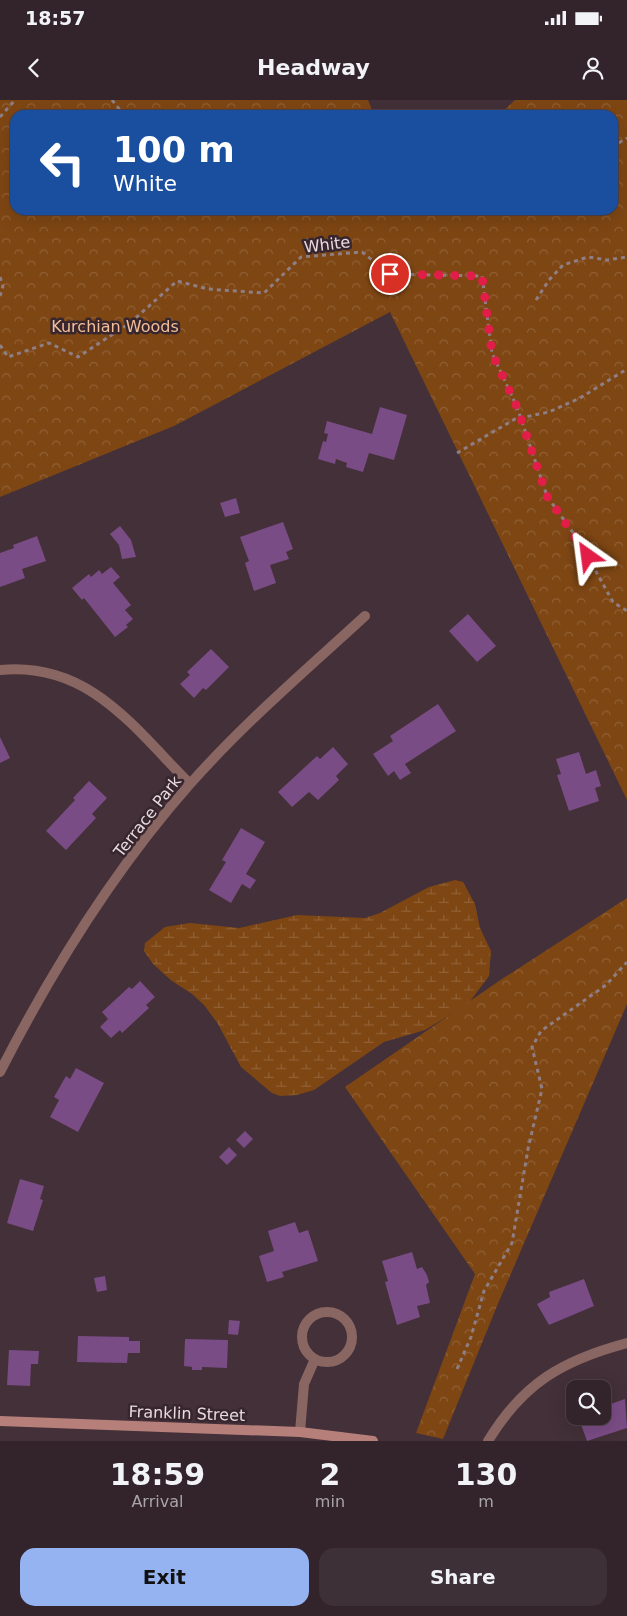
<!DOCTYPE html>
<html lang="en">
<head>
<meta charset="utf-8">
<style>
  :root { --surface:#32242a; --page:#3d3036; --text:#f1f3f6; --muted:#a8a4a8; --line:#4d4147; --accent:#95b2f1 }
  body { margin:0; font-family:"DejaVu Sans",sans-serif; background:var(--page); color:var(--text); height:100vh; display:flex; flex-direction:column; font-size:19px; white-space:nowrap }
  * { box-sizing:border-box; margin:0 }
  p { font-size:16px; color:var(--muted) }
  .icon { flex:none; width:28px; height:28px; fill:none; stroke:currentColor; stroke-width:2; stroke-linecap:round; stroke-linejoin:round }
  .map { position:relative; height:1341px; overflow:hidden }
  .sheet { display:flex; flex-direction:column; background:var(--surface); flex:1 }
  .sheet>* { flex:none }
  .hud { position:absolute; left:10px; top:10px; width:608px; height:105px; border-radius:15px; box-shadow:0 5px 20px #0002,0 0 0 1px var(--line); background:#1a4fa0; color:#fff; overflow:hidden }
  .buttons { position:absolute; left:566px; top:1280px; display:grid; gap:10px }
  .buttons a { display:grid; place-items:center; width:45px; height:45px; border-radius:10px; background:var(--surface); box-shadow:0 5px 20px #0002,0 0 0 1px var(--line); font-size:25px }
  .pin { position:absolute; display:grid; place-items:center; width:42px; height:42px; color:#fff; margin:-21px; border:2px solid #fff; border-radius:50%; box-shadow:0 1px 5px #0007 }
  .me { position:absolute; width:55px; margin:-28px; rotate:329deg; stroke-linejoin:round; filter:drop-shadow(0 0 4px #0008) }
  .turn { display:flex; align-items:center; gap:18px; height:105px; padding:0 20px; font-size:22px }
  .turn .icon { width:65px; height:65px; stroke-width:2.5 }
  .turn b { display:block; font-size:35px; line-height:42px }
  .eta { display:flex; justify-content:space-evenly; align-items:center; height:85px; text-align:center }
  .eta b { font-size:30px; font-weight:800; line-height:35px }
  .primary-button { display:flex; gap:10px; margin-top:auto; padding:10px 20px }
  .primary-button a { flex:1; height:58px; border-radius:15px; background:var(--accent); color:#111; font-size:20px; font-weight:800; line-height:58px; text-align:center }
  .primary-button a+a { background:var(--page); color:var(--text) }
  .status { display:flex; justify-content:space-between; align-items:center; height:35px; padding:0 25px; background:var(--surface); direction:ltr }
  .status svg { height:14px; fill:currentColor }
  header { display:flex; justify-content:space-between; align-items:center; height:65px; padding:0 20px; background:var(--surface); font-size:22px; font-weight:800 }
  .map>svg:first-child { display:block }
  .forest { fill:url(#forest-crowns) }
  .wetland { fill:url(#wetland-marsh) }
  .building { fill:#7a4c85 }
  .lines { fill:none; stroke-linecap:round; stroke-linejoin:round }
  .path { stroke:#8f7f85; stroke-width:3; stroke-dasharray:4 4; stroke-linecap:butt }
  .minor { stroke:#896662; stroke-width:10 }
  .secondary { stroke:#b67f7a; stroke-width:10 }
  .route { stroke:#e11d48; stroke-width:9; stroke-dasharray:0 16.2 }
  .labels { text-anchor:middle; stroke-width:5; stroke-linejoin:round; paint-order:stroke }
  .street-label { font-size:16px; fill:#e7dbdf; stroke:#38262e }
  .park-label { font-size:16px; fill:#f3bf98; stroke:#38262e }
</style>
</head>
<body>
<div class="status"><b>18:57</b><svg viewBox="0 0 49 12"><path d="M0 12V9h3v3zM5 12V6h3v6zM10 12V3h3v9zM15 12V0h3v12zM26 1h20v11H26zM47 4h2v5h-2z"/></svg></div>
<header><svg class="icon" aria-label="back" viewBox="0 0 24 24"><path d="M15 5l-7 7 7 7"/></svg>Headway<svg class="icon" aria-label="person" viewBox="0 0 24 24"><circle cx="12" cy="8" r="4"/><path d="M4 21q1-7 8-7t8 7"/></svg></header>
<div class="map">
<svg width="627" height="1341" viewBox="0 0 627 1341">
  <defs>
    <pattern id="forest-crowns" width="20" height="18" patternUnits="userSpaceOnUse" patternTransform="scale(1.25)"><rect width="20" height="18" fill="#7e4613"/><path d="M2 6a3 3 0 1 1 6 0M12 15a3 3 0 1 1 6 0" fill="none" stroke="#906035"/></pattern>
    <pattern id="wetland-marsh" width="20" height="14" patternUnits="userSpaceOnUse" patternTransform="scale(1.25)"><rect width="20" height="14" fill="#7e4613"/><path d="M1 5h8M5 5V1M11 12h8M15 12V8" fill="none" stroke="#906035"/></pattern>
  </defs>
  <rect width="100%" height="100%" fill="#433038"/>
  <path class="forest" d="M 0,0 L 368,0 L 374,15 L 15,15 L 15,110 L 612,110 L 612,15 L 499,15 L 515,0 L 627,0 L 627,700 L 390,212 L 174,326 L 0,397 Z
    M 627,798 L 627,904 L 497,1206 L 443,1339 L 416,1333 L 475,1174 L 345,987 L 499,881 Z"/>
  <path class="wetland" d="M 455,780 L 463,782 L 475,804 L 480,828 L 491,851 L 489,876 L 468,904 L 425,930 L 384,942 L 314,990 L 297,995 L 280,996 L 272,993 L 241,967 L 218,924 L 204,905 L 192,894 L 172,881 L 153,864 L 144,851 L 145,843 L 165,827 L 190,823 L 239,828 L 297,815 L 365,818 L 380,813 L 429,787 Z"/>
  <path class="building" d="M 380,307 L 407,315 L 394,360 L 369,353 L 363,372 L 346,367 L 347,363 L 336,359 L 335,364 L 318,359 L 323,341 L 326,342 L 328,334 L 324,333 L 327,321 L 372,334 Z
    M 236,398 L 240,413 L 225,417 L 220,403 Z
    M 283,422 L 293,449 L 286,452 L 289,459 L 270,465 L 276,483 L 254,491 L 245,463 L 249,461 L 240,437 Z
    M 120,426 L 131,440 L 136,457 L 122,459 L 119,445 L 110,434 Z
    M 37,436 L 46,461 L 22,469 L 25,478 L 0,487 L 0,453 L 14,448 L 13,445 Z
    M 111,467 L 120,477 L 113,483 L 131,505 L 125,510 L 133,519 L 126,525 L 128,527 L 115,537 L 84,498 L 82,500 L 72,488 L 89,474 L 91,477 L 99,470 L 102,474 Z
    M 468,514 L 496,546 L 477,562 L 449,531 Z
    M 211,549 L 229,567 L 206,590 L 203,588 L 194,598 L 180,584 L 190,575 L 187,572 Z
    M 438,604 L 456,631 L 405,664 L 411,673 L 400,680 L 394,671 L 388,676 L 373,654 L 393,641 L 390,636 Z
    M 0,637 L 10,658 L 0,663 Z
    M 333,647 L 348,664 L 336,676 L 339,680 L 318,700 L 309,692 L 292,707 L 278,692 L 317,656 L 320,659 Z
    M 579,652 L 586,674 L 596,670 L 601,686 L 595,688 L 599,701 L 569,711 L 557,675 L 561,674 L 556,659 Z
    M 89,681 L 107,698 L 92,714 L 96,718 L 66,750 L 46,731 L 75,700 L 73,698 Z
    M 241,728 L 265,742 L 246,774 L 256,780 L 250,789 L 242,784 L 231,803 L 209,790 L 226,762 L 222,760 Z
    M 140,881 L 155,897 L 146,905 L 149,908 L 122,933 L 120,930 L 111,938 L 100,927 L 108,919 L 102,912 L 129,887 L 132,889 Z
    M 76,968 L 104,983 L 78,1032 L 50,1017 L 59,1000 L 54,997 L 66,976 L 70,979 Z
    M 245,1031 L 253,1039 L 244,1048 L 236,1040 Z
    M 229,1047 L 237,1055 L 227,1065 L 219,1057 Z
    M 20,1079 L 44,1086 L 40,1099 L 43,1100 L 33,1131 L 7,1123 Z
    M 295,1122 L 299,1133 L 308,1130 L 318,1161 L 282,1172 L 284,1177 L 267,1182 L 259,1156 L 274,1151 L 268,1131 Z
    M 412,1152 L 417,1169 L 422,1167 L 427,1175 L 429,1182 L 426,1185 L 430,1203 L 417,1206 L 420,1217 L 397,1225 L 385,1182 L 388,1181 L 382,1161 Z
    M 105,1176 L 107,1190 L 97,1192 L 94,1178 Z
    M 584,1179 L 594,1206 L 549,1225 L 537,1204 L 550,1197 L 549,1192 Z
    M 229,1220 L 240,1221 L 238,1235 L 228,1234 Z
    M 78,1236 L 129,1237 L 129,1241 L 140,1241 L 140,1253 L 128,1253 L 127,1263 L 77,1262 Z
    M 185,1239 L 228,1240 L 227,1268 L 202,1267 L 202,1270 L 192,1270 L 192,1267 L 184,1266 Z
    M 9,1250 L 39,1251 L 38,1264 L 31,1264 L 30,1286 L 7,1285 Z
    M 625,1299 L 627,1328 L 587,1341 L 578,1316 L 602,1316 L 602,1307 Z"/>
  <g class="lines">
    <path class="path" d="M 112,0 L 124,15
      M 0,17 L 15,0
      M 612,47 L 627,38
      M 0,177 L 3,186 L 0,196
      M 536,200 L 549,180 L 563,165 L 588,157 L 607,160 L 627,157
      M 0,245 L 8,257 L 49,243 L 78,257 L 130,223 L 177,181 L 208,189 L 264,193 L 301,157 L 362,152 L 390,174 L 482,176 L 492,253 L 517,307 L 547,396 L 579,441 L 613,502 L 627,511
      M 457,353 L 515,319 L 549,312 L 580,298 L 627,269
      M 457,1269 L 471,1237 L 484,1191 L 512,1143 L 528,1049 L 542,989 L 532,947 L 541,931 L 606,885 L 627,862"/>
    <path class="minor" d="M 0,570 C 89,561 134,628 190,684
      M 0,972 C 52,870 114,770 190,684 C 244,623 305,571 365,516
      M302 1237a25 25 0 1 1 50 0a25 25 0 1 1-50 0Z
      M 300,1332 L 304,1284 L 315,1259
      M 488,1341 C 523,1283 563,1260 627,1243"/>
    <path class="secondary" d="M 0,1321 L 300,1332 L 373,1341"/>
  </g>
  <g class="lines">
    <path class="route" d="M 390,174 L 482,176 L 492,253 L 517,307 L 547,396 L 588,456"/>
  </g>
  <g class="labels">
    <g class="street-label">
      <text transform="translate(327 144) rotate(-7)" y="6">White</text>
      <text transform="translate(147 716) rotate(-52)" y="6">Terrace Park</text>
      <text transform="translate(187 1313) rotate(2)" y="6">Franklin Street</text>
    </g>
    <g class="park-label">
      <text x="115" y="232">Kurchian Woods</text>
    </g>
  </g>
</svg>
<div class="buttons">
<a><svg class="icon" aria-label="search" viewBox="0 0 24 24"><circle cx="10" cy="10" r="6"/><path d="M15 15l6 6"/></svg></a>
</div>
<div class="pin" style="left:390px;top:174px;background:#d93025"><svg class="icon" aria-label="arrive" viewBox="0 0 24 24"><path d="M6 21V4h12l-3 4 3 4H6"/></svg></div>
<svg class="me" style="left:588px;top:456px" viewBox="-20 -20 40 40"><path d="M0-17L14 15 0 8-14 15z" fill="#e11d48" stroke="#fff" stroke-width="4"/></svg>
<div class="hud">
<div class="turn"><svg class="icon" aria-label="left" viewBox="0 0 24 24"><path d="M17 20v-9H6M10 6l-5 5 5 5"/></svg><div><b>100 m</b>White</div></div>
</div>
</div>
<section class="sheet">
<div class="eta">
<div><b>18:59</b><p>Arrival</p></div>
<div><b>2</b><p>min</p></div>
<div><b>130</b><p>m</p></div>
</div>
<div class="primary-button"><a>Exit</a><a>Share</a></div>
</section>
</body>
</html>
